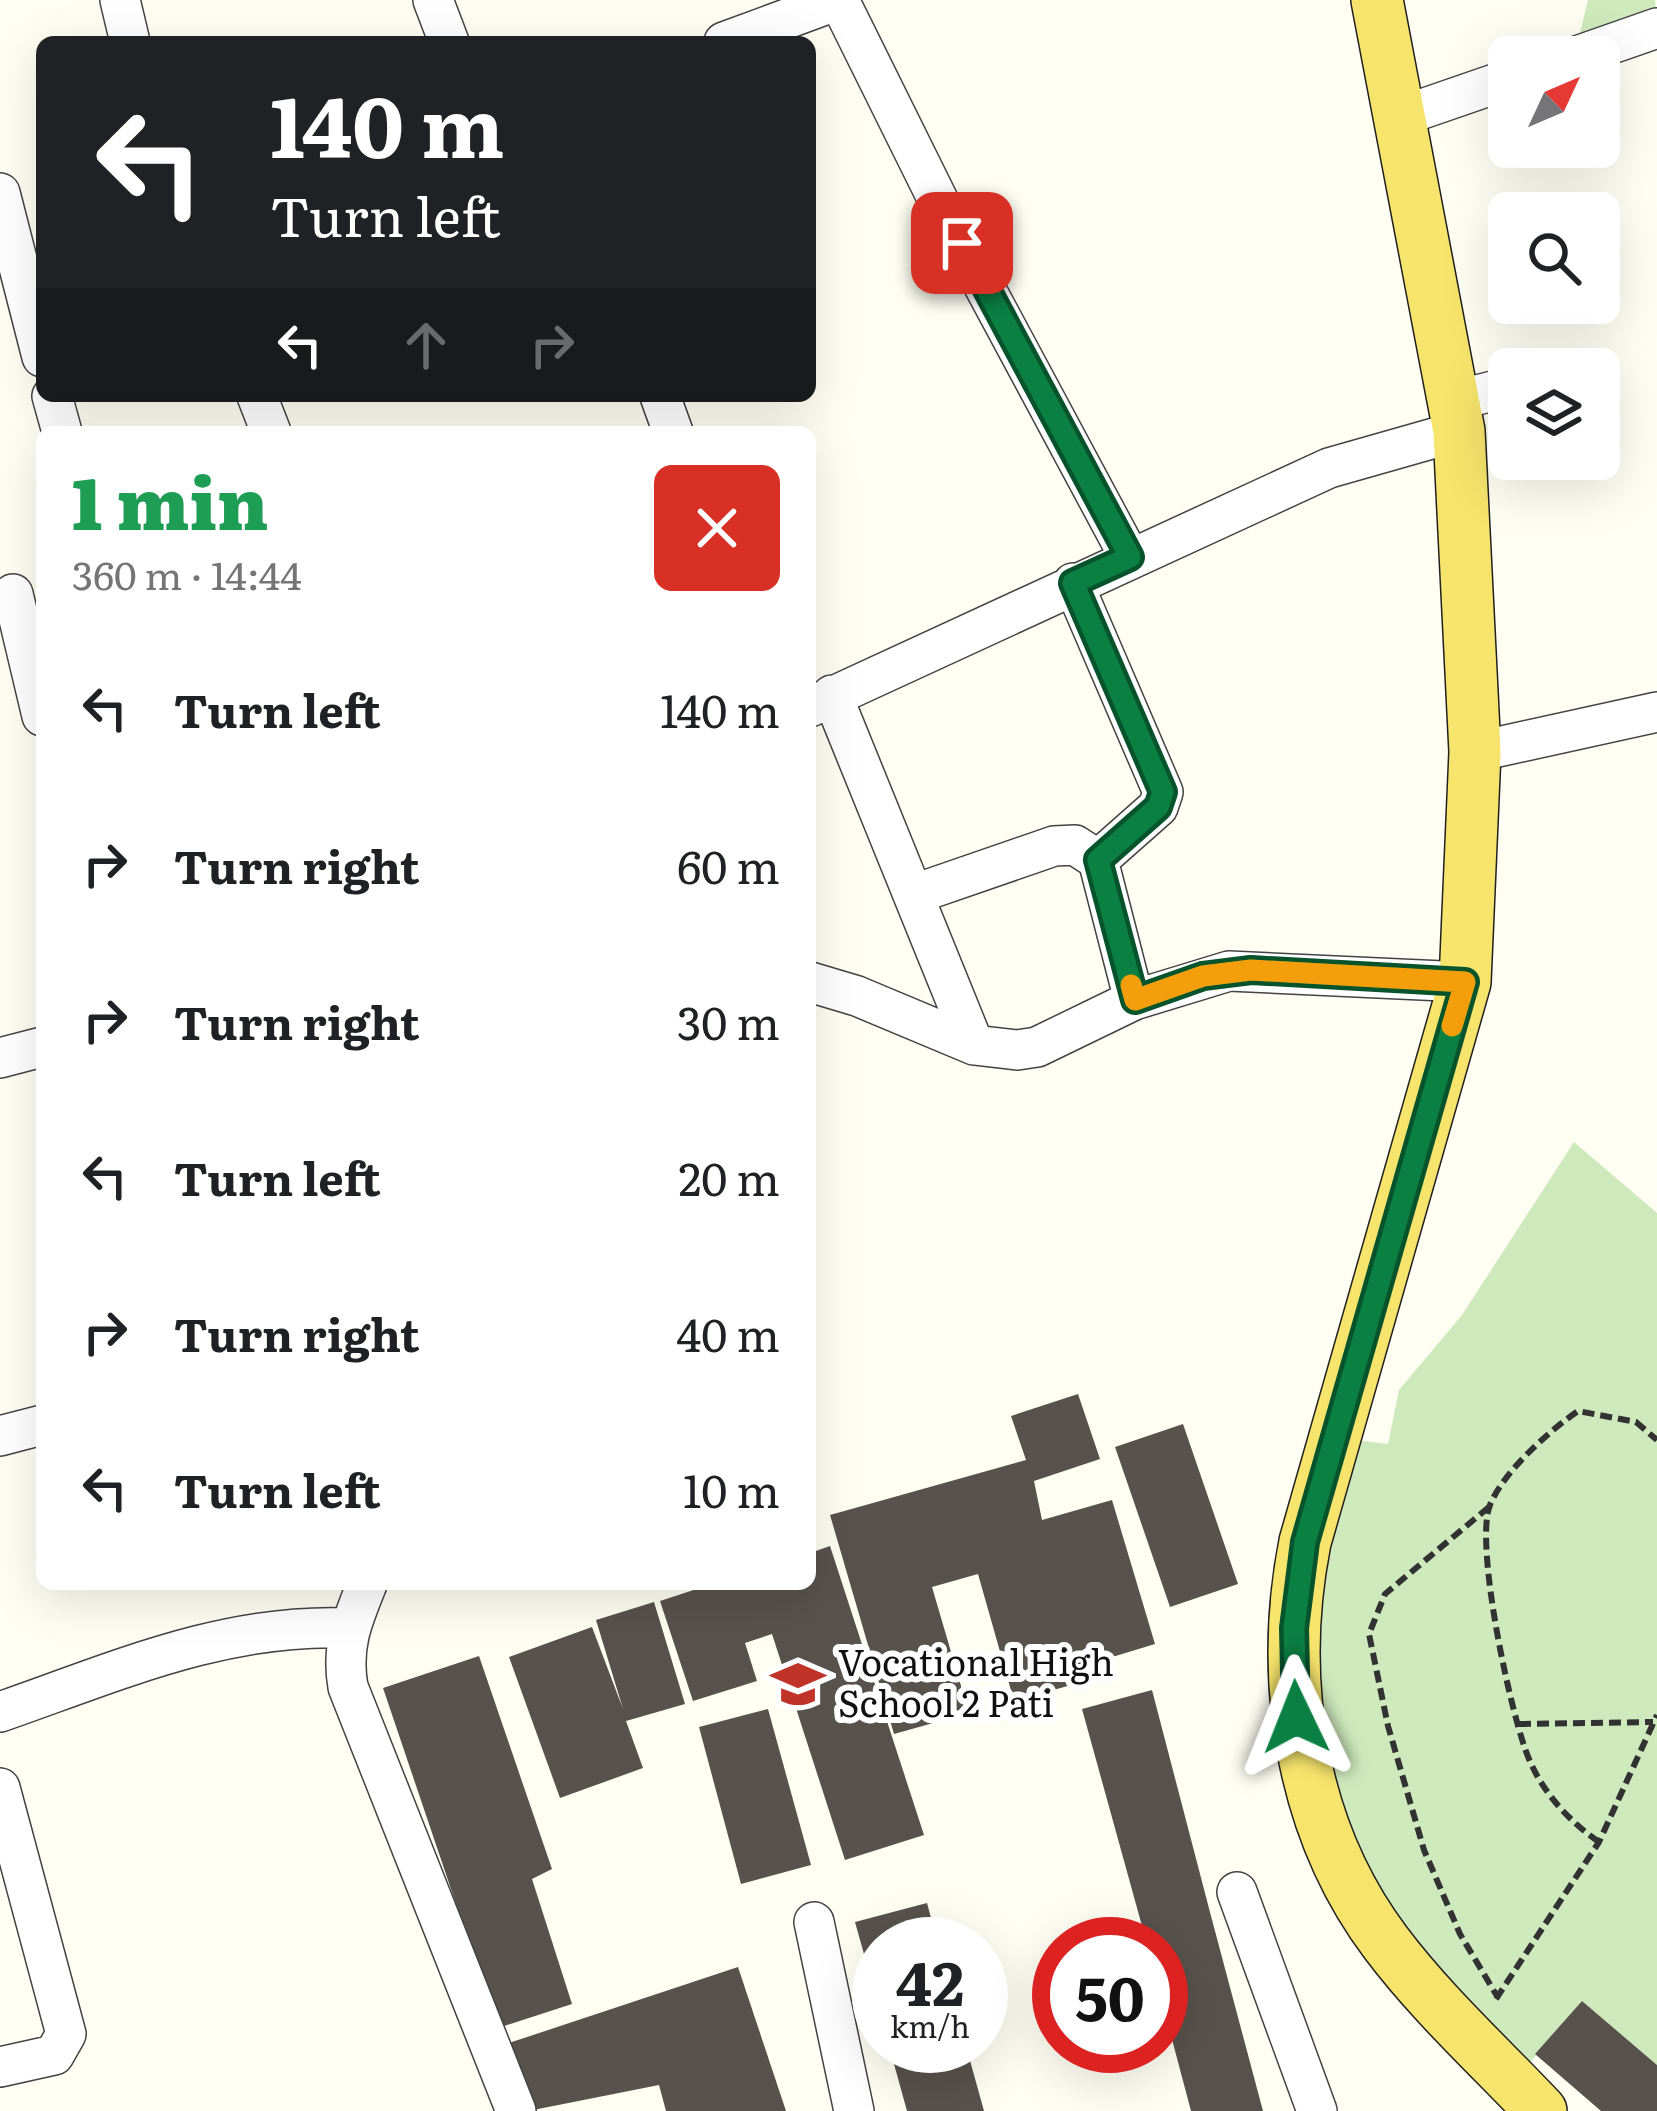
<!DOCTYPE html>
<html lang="en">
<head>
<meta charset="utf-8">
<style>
  :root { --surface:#fff; --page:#f2f2f2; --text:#202124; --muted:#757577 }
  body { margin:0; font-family:Literata,serif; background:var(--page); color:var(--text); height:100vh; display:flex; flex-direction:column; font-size:45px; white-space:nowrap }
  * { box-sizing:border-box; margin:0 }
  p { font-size:39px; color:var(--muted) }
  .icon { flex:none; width:66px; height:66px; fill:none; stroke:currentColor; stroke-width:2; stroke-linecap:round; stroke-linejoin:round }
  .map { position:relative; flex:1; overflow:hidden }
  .drawer { position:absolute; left:36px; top:426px; width:780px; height:1164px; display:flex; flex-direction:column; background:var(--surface); border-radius:18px; box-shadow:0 12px 48px #0002 }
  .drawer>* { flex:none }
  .top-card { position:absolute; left:36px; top:36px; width:780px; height:366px; border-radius:18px; box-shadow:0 12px 48px #0002; background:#202124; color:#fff; overflow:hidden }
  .needle { width:78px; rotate:46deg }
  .buttons { position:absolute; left:1488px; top:36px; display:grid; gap:24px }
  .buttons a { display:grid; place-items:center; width:132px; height:132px; border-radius:18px; background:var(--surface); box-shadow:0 12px 48px #0002; font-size:60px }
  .speed { position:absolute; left:852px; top:1917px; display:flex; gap:24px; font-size:60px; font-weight:700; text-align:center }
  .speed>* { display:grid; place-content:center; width:156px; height:156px; border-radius:50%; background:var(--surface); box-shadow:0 12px 48px #0002; line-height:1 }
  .speed small { font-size:30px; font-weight:400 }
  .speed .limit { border:18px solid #d22; background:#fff; color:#111 }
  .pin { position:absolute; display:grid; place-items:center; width:102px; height:102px; color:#fff; margin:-51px; border-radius:24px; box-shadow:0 6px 18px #0006 }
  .me { position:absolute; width:132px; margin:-66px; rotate:358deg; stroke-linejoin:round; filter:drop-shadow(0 0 9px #0008) }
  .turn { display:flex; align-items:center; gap:42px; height:252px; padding:0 36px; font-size:54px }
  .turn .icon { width:156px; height:156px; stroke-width:2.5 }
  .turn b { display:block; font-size:84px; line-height:102px }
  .lanes { display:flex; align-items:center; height:114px; padding:0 36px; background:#0003; justify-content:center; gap:60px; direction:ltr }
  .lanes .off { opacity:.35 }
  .round { display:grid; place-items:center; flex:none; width:126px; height:126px; border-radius:18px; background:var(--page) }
  .headline { display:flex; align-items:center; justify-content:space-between; height:204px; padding:0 36px }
  h1 { font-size:72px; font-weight:800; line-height:90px; color:#1e9e55 }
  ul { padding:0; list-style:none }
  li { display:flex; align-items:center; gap:36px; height:156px; padding:0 36px }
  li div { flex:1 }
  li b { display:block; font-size:45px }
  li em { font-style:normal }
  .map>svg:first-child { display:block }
  .green { fill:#ceeabc }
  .building { fill:#58524c }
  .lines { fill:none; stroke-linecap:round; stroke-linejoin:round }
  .minor-casing { stroke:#434343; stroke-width:42 }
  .major-casing { stroke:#212121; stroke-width:54 }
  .path { stroke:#323232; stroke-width:6; stroke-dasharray:12 6; stroke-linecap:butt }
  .minor { stroke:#fff; stroke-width:39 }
  .major { stroke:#f6e46c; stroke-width:51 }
  .route-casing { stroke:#07532c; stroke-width:30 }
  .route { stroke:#0b8043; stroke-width:21 }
  .slow { stroke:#f59e0b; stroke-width:21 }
  .labels { text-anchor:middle; stroke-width:12; stroke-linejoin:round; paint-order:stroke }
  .poi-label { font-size:36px; fill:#101010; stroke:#fff; text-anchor:start }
</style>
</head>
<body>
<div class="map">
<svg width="1657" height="2111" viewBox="0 0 1657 2111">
  <rect width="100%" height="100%" fill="#fffef3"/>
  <path class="green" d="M 1588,0 L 1655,0 L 1657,17 L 1578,41 Z
    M 1574,1142 L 1657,1213 L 1657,2065 L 1582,2001 L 1521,2073 L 1364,1897 L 1307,1736 L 1300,1617 L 1348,1439 L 1388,1444 L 1399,1390 L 1462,1315 Z"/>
  <path class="building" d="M 1078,1394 L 1100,1459 L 1034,1481 L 1042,1520 L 1112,1500 L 1155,1644 L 1086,1665 L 1089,1680 L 1014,1701 L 978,1574 L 932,1587 L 969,1713 L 894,1734 L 830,1515 L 1026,1460 L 1011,1416 Z
    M 1183,1424 L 1238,1584 L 1170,1607 L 1115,1447 Z
    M 830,1546 L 924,1835 L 845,1860 L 772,1634 L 745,1643 L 757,1681 L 693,1701 L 660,1601 L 712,1584 L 810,1584 L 810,1553 Z
    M 654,1602 L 685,1704 L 626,1721 L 643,1768 L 560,1798 L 509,1657 L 592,1627 L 623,1709 L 596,1620 Z
    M 479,1656 L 552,1869 L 532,1879 L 572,2004 L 498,2028 L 383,1688 Z
    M 1152,1690 L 1211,1916 L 1263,2111 L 1191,2111 L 1161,1998 L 1161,1944 L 1147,1944 L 1082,1709 Z
    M 768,1709 L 811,1865 L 741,1884 L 699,1727 Z
    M 927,1903 L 938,1944 L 879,1944 L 878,2004 L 855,1922 Z
    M 738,1967 L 786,2111 L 666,2111 L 659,2085 L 528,2111 L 500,2046 Z
    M 1582,2001 L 1657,2065 L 1657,2111 L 1601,2111 L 1535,2054 Z
    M 889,2046 L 966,2046 L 984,2111 L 907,2111 Z"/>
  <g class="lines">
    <defs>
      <path id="minor" d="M 120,0 L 130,42
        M 433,0 L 449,42
        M 839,0 L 940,204 L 1130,558
        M 724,42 L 838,0
        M 1574,57 L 1657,28
        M 1399,117 L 1509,79
        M 0,193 L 42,357
        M 52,396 L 62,432
        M 257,396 L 271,432
        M 660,396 L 673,432
        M 1453,401 L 1509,387
        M 1073,583 L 1163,792 L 1158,807 L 1098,860
        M 13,594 L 42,716
        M 832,695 L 974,1045
        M 810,707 L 1329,468 L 1459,431
        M 1475,752 L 1657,712
        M 915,894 L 1054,846 L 1075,845 L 1098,860 L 1134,1000
        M 810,982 L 857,996 L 974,1045 L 1017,1050 L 1037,1047 L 1134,1000 L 1229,971 L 1465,982
        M 0,1058 L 42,1047
        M 0,1436 L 42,1425
        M 367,1584 C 352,1621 341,1647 348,1687 L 516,2111
        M 0,1712 C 115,1672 224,1623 348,1628
        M 0,1788 L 66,2034 L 54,2055 L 0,2067
        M 1237,1892 L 1317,2111
        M 814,1922 L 854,2111"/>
      <path id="major" d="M 1377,0 L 1459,431 L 1475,752 L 1465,982 L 1305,1542 C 1278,1679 1300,1829 1386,1943 C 1431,2003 1489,2056 1541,2111"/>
    </defs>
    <use href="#minor" class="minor-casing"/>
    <use href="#major" class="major-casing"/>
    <path class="path" d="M 1489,1507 L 1385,1594 L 1369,1634 L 1388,1726 L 1424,1850 L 1460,1934 L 1497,1996
      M 1519,1724 L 1653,1722
      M 1599,1842 C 1570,1822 1543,1793 1529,1759 C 1511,1717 1474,1544 1490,1505 C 1504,1471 1549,1431 1578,1411 L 1636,1422 L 1657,1440
      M 1496,1999 L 1599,1842 L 1657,1715"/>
    <use href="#minor" class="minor"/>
    <use href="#major" class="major"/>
  </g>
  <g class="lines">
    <defs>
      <path id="route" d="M 962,243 L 1130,557 L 1073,583 L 1163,792 L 1158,807 L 1098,860 L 1135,1000 L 1203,976 L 1251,970 L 1465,982 L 1305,1542 L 1294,1628 L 1296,1717"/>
    </defs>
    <use href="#route" class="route-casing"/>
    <use href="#route" class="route"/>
    <path class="slow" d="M 1131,985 L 1135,1000 L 1203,976 L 1251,970 L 1465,982 L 1452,1026"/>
  </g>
  <defs>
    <symbol id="school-bare" viewBox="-9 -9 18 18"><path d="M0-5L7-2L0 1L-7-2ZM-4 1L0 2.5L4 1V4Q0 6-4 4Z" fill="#bf3329" stroke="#fff" stroke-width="2.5" paint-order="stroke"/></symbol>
  </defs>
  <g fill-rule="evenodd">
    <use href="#school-bare" x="760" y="1646" width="76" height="76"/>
  </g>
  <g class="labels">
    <g class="poi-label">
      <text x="838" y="1676">Vocational High<tspan x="838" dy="41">School 2 Pati</tspan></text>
    </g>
  </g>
</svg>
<div class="buttons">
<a><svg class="needle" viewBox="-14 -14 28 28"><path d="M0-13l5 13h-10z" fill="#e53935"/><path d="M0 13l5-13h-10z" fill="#757577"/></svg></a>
<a><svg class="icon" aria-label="search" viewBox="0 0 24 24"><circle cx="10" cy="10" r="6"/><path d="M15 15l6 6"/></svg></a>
<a><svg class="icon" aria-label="layers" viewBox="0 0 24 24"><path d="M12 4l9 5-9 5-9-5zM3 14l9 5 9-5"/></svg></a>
</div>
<div class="speed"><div>42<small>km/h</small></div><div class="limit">50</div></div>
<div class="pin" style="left:962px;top:243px;background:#d93025"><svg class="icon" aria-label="arrive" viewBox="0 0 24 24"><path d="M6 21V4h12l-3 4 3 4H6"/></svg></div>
<svg class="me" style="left:1296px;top:1717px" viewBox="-20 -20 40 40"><path d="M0-17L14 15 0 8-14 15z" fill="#0b8043" stroke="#fff" stroke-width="4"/></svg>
<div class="top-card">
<div class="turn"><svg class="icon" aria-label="left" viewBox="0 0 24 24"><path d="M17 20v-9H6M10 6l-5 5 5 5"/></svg><div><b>140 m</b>Turn left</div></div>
<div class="lanes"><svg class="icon" aria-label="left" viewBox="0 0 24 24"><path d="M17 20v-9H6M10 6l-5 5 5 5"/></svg><svg class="icon off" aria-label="ahead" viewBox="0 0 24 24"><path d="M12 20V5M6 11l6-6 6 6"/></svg><svg class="icon off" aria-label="right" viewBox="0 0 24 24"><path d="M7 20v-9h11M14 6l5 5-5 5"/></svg></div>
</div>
<section class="drawer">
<div class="headline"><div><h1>1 min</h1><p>360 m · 14:44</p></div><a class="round" style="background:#d93025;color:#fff"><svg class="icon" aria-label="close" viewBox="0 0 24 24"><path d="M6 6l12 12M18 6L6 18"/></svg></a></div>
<ul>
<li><svg class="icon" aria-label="left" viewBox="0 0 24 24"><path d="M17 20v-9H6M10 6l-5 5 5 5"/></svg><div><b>Turn left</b></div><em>140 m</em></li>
<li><svg class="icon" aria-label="right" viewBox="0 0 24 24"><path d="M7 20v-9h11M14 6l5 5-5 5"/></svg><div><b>Turn right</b></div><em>60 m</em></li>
<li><svg class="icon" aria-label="right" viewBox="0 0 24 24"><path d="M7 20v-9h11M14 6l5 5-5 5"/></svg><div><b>Turn right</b></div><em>30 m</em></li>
<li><svg class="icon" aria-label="left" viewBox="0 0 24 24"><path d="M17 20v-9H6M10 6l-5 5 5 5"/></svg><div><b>Turn left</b></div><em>20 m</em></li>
<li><svg class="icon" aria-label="right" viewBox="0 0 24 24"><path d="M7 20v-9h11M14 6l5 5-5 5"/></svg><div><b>Turn right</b></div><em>40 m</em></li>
<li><svg class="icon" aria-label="left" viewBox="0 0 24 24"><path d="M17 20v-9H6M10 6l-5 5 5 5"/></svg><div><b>Turn left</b></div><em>10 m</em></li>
</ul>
</section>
</div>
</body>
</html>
